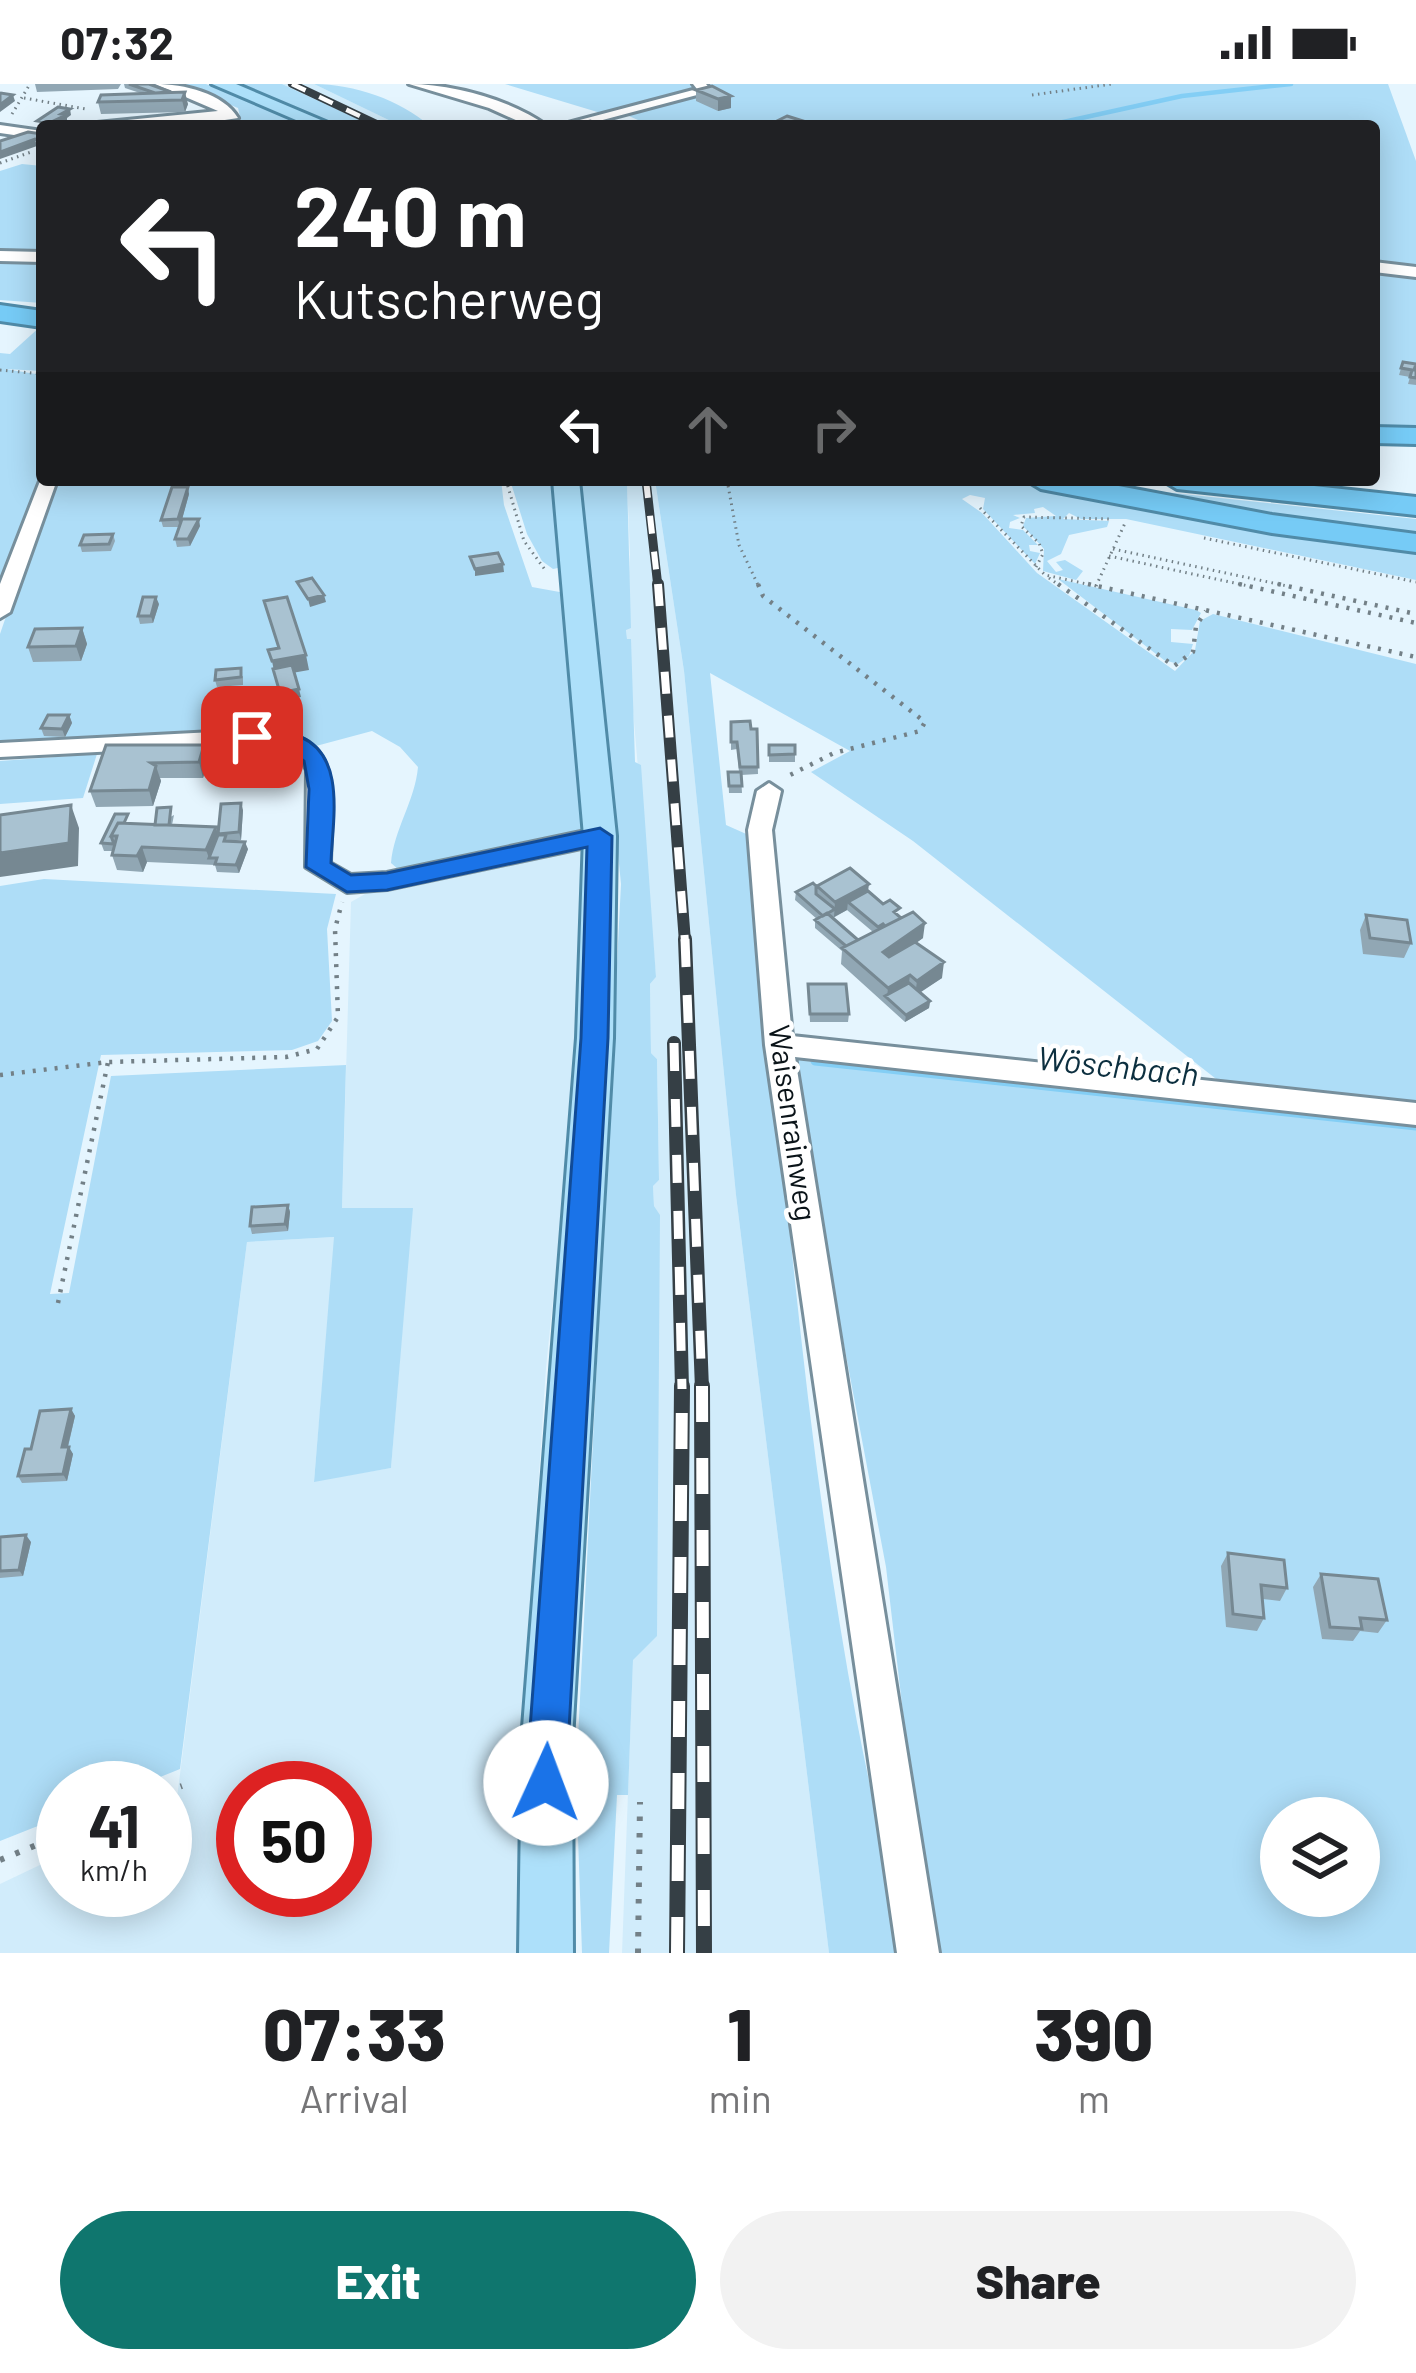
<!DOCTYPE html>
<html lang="en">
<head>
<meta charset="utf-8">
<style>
  :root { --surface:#fff; --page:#f2f2f2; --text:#202124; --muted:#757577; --accent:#0f766e }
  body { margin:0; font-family:Barlow,sans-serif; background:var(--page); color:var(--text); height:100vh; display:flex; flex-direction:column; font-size:45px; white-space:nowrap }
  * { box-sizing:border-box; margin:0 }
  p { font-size:39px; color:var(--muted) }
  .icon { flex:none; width:66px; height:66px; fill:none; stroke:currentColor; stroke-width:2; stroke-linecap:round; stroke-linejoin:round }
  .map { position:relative; height:1869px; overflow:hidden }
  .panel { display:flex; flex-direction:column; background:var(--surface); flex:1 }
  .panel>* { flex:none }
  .banner { position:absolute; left:36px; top:36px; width:1344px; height:366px; border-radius:12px; box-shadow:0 6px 30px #0003; background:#202124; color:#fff; overflow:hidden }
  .fabs { position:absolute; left:1260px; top:1713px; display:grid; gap:24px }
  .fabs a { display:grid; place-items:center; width:120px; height:120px; border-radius:50%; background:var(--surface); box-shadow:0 6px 30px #0003; font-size:60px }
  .speed { position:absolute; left:36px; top:1677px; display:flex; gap:24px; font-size:60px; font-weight:700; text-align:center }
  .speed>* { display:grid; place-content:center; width:156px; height:156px; border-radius:50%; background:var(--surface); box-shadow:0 6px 30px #0003; line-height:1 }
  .speed small { font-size:30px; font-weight:400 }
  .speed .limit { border:18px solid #d22; background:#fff; color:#111 }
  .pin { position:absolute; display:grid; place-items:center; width:102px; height:102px; color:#fff; margin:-51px; border-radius:24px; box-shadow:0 6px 18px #0006 }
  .me { position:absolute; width:132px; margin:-66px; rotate:2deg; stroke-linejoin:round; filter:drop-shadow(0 0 9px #0008) }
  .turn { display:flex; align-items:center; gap:42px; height:252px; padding:0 60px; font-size:54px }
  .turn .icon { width:156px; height:156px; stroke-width:2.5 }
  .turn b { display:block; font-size:84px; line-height:102px }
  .lanes { display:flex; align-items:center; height:114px; padding:0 60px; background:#0003; justify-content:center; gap:60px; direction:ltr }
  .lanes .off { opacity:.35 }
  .eta { display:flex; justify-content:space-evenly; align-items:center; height:204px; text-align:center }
  .eta b { font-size:72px; font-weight:800; line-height:84px }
  .action { display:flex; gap:24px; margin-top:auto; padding:24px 60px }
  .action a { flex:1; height:138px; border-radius:72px; background:var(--accent); color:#fff; font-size:48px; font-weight:800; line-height:138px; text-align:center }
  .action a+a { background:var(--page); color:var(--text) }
  .status { display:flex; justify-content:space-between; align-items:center; height:84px; padding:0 60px; background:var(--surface); direction:ltr }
  .status svg { height:33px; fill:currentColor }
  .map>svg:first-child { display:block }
  .built { fill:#d1ecfb; fill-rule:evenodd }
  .green { fill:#aeddf7; fill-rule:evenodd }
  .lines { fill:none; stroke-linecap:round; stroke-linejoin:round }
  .stream-far1 { stroke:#83cef5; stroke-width:4.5 }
  .stream { stroke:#83cef5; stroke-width:9 }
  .minor-casing { stroke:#778f9c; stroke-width:6 }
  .major-casing { stroke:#508ba8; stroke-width:6 }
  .highway-casing { stroke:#508ba8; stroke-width:6 }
  .path-far2 { stroke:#738087; stroke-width:3; stroke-dasharray:1.5 4.5; stroke-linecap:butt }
  .path-far1 { stroke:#738087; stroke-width:4.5; stroke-dasharray:3 8; stroke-linecap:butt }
  .path { stroke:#738087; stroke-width:6; stroke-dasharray:4.5 12; stroke-linecap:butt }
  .minor { fill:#fff; fill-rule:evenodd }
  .major { fill:#ade0fa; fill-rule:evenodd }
  .highway { fill:#76cbf6; fill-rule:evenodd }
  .rail-far4-casing { stroke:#353f45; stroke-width:8 }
  .rail-far3-casing { stroke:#353f45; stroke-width:9 }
  .rail-far2-casing { stroke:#353f45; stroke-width:12 }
  .rail-far1-casing { stroke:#353f45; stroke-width:14 }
  .rail-casing { stroke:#353f45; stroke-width:16 }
  .rail-far4 { stroke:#fff; stroke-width:4.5; stroke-dasharray:15; stroke-linecap:butt }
  .rail-far3 { stroke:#fff; stroke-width:6; stroke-dasharray:18; stroke-linecap:butt }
  .rail-far2 { stroke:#fff; stroke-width:8; stroke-dasharray:22; stroke-linecap:butt }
  .rail-far1 { stroke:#fff; stroke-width:9; stroke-dasharray:28; stroke-linecap:butt }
  .rail { stroke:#fff; stroke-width:12; stroke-dasharray:36; stroke-linecap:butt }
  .wall { fill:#91a7b4; fill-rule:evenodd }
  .shaded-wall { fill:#768892 }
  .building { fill:#a9c2d1; stroke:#768892; stroke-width:3 }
  .route { fill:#1a73e8; stroke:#114b97; stroke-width:3 }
  .labels { text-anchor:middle; stroke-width:9; stroke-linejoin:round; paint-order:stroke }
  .street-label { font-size:30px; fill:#0a1318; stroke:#fff }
  .water-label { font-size:33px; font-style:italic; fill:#0c2f3f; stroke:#fff }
</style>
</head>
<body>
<div class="status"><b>07:32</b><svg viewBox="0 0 49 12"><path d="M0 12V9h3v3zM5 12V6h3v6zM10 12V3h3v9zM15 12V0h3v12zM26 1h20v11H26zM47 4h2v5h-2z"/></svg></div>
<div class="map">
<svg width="1416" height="1869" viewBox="0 0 1416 1869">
  <rect width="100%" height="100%" fill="#e5f5fe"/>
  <path class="built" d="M 282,0 L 314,0 L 401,42 L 373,42 Z
    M 627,396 L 655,396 L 684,587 L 736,1111 L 829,1869 L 622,1869 L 633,1575 L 660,1132 L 654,1122 L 653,1102 L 659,1096 L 657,975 L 651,969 L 650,900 L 656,893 L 626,545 L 630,470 Z
    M 561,767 L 581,768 L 582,773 L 579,960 L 546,1284 L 524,1620 L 525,1869 L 0,1869 L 0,1800 L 63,1770 L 63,1806 L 165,1806 L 165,1720 L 177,1714 L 247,1158 L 335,1153 L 314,1397 L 391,1384 L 412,1124 L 342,1125 L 351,818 L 372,806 ZM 243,1704 L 345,1704 L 345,1806 L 243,1806 Z"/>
  <path class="green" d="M 178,0 L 206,0 L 317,42 L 234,42 L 241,37 L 238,24 Z
    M 237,0 L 282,0 L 373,42 L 340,42 Z
    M 314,0 C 354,0 400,16 430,42 L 401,42 Z
    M 505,0 L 692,0 L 703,7 L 604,30 Z
    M 710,0 L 1388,0 L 1416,77 L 1416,185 L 1374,180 L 1374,42 L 652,42 L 624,30 L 712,8 Z
    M 22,80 L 42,82 L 42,169 L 0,171 L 0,87 Z
    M 0,176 L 42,176 L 42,219 L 0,216 Z
    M 1374,187 L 1416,193 L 1416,348 L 1374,347 Z
    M 42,241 L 42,287 L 5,285 L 42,291 L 42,396 L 0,512 L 0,269 L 10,270 Z
    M 53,396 L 501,396 L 504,421 L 532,503 L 565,509 L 585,742 L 573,750 L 399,786 L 391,779 C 394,745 415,717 418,683 L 400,663 L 372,647 L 316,662 L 264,646 L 0,660 L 0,550 Z
    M 510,396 L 555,396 L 563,483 L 553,485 L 542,477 L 527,450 Z
    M 581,396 L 627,396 L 631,544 L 626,546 L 627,555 L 631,555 L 635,678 L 641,681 L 656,893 L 650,900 L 651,969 L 657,975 L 659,1096 L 653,1102 L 654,1122 L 660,1131 L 657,1552 L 633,1576 L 628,1711 L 617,1711 L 609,1869 L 582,1869 L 576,1694 L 621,800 Z
    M 655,396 L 1018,396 L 1416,463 L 1416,496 L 1126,435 L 1081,435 L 1069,429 L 1063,435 L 1109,437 L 1107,443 L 1069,451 L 1061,470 L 1047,477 L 1056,488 L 1063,486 L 1056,478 L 1065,476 L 1083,487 L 1076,496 L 1043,487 L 1044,465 L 1023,442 L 1026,434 L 1056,432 L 1043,423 L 1034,425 L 1035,429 L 1013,431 L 1020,434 L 1010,438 L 1009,444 L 1023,446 L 1038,461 L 1029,461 L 1030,467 L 1040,469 L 1035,480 L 983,425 L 985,414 L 970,411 L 962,415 L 982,429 L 1037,489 L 1175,587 L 1195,566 L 1200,537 L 1213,530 L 1416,580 L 1416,1019 L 1220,998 L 913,757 L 811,688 L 850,667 L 710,589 L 726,741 L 753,753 C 781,1048 802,1346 857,1638 C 872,1715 890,1792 906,1869 L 829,1869 L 736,1111 L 684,587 Z
    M 1108,402 L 1416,435 L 1416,454 L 1340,446 Z
    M 1058,495 L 1196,526 L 1201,529 L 1192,546 L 1171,545 L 1171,558 L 1193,560 L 1189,572 L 1178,580 L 1164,576 Z
    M 97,670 L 83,714 L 0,720 L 0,677 Z
    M 44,795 L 336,810 L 327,845 L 332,937 L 318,957 L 292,966 L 101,971 L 50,1210 L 69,1209 L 111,992 L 346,981 L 342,1124 L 413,1124 L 391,1384 L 314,1398 L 334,1153 L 247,1158 L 180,1685 L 133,1704 L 63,1704 L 63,1732 L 0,1757 L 0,802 Z
    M 795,968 L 1416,1036 L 1416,1869 L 931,1869 L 886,1483 L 794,996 ZM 1281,1734 L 1359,1734 L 1359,1812 L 1281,1812 Z"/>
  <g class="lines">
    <path class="stream-far1" d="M 1045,42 L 1182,12 L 1291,0"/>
    <path class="stream" d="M 815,977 L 1416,1042"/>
    <defs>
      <path id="minor" d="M 155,0 C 184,0 223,9 238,34 L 192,41 L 87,40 L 218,27 Z
        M 409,0 C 453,0 511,16 547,42 L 529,42 L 489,24 Z
        M 693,0 L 706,0 L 712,7 L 580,42 L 557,42 L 697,5 Z
        M 0,41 L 42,47 L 42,55 L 0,49 Z
        M 0,167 L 42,168 L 42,178 L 0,177 Z
        M 1374,178 L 1416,183 L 1416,193 L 1374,188 Z
        M 42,392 L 42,396 L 57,396 L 10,528 L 0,534 L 0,500 Z
        M 252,646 C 348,645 331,708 330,779 L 351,791 L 387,789 L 600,744 L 612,752 L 600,760 L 387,805 L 347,808 L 306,783 L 307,686 C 297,662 276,660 252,660 L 0,673 L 0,659 Z
        M 769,699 L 781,707 L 772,746 L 792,952 L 1416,1019 L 1416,1041 L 795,973 L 939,1869 L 897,1869 L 765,961 L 748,746 L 757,707 Z"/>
      <path id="major" d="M 212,0 L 236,0 L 335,42 L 310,42 Z
        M 553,396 L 579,396 L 616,752 L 613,954 L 572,1656 L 573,1869 L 519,1869 L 522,1656 L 577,954 L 584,752 Z"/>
      <path id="highway" d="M 0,221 L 42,227 L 42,243 L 0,237 Z
        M 1374,343 L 1416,344 L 1416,360 L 1374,359 Z
        M 1026,396 L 1087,396 L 1272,431 L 1416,450 L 1416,468 L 1272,449 L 1041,405 Z
        M 1162,396 L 1258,396 L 1416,413 L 1416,431 L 1177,405 Z"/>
    </defs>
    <use href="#minor" class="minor-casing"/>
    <use href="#major" class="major-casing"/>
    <use href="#highway" class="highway-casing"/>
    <path class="path-far2" d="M 1032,11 L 1112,0
      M 24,14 L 86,25
      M 12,30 L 30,0
      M 0,79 L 31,68
      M 0,286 L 42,290
      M 506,396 L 524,457 L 546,487
      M 727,396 L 739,461 L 759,503
      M 980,424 L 1045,491 L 1101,503
      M 1204,454 L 1416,498
      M 1113,465 L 1292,503
      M 1109,472 L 1253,503
      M 1036,483 L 1043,470 L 1039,459 L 1021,442 L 1024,433 L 1111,435
      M 1049,494 L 1062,503
      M 1096,502 L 1126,437"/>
    <path class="path-far1" d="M 758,500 L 763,512 L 925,638 L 920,647 L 834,669 L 788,692
      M 1058,500 L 1174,582 L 1193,568 L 1196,542 L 1206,527
      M 1088,500 L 1416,573
      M 1239,500 L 1416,539
      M 1278,500 L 1416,530
      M 0,991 L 108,978 L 286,973 L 317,965 L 338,933 L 335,845 L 342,818
      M 58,1219 L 108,978"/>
    <path class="path" d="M 165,1708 L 182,1702
      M 0,1776 L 63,1750
      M 638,1869 L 640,1718"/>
    <use href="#minor" class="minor"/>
    <use href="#major" class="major"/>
    <use href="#highway" class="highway"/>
    <defs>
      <path id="rail-far4" d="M 292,0 L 381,42"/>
      <path id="rail-far3" d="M 646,396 L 658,503"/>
      <path id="rail-far2" d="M 658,500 L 685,858"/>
      <path id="rail-far1" d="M 685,855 L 702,1305
        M 674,959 L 682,1305"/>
      <path id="rail" d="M 702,1302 L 704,1869
        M 677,1869 L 682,1302"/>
    </defs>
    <use href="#rail-far4" class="rail-far4-casing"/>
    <use href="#rail-far3" class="rail-far3-casing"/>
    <use href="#rail-far2" class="rail-far2-casing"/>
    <use href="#rail-far1" class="rail-far1-casing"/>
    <use href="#rail" class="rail-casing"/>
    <use href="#rail-far4" class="rail-far4"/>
    <use href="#rail-far3" class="rail-far3"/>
    <use href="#rail-far2" class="rail-far2"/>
    <use href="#rail-far1" class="rail-far1"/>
    <use href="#rail" class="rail"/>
  </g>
  <path class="wall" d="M 35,0 L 121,0 L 118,5 L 37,8 Z
    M 124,0 L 149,0 L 171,8 L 188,20 L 185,28 L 101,30 L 98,18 L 140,9 L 125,4 Z
    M 696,6 L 731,12 L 731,24 L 718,27 L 696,17 Z
    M 1403,278 L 1416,286 L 1416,301 L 1408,300 L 1410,293 L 1399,291 Z
    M 189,410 L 182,435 L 200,442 L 190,462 L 177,463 L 175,455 L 179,443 L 163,443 L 161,436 Z
    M 113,450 L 115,457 L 111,467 L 82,468 L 80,461 Z
    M 159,520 L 153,539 L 140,540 L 138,532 Z
    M 82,544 L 87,560 L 81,577 L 33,578 L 28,563 Z
    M 243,592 L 243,601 L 217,603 L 215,596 Z
    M 69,631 L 72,639 L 65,653 L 44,652 L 41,644 Z
    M 731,638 L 751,645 L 757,645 L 758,690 L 741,691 L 742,709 L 729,709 L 728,688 L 739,688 L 737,665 L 731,666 Z
    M 106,661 L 208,677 L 203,694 L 160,694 L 161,697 L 153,722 L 96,723 L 90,707 Z
    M 769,661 L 795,661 L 795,678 L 769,678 Z
    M 272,676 L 268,696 L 233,697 L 231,689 Z
    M 243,726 L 241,756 L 228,757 L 248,765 L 239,789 L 217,788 L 215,781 L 147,778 L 143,788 L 117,786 L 112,771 L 113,767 L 104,767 L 101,759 L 130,738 L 130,740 L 155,741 L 174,731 L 172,741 L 216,743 L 218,751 Z
    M 817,802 L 868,807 L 923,854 L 916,859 L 942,894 L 920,908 L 930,917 L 929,924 L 905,938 L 841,880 L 842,867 L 815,844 L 815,836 L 817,835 L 795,816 L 796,808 ZM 847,826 L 873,848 L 858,856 L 833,834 Z
    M 1366,831 L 1411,859 L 1404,874 L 1363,870 L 1360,846 Z
    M 808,900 L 849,930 L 848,938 L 810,938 Z
    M 288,1121 L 290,1128 L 288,1147 L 252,1150 L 250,1142 Z
    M 71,1325 L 75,1332 L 68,1363 L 73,1370 L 67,1397 L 22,1399 L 18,1392 L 31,1365 Z
    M 0,1453 L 31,1458 L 23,1492 L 0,1494 Z
    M 1228,1469 L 1287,1504 L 1280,1517 L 1263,1515 L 1264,1534 L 1257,1547 L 1226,1543 L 1221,1482 Z
    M 1321,1490 L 1387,1536 L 1378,1549 L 1360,1547 L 1353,1557 L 1322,1555 L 1313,1503 Z"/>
  <path class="shaded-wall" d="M 185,8 L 188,20 L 185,28 L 182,16 Z
    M 13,11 L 15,17 L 0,28 L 0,21 Z
    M 731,12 L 731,24 L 718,27 L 718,15 Z
    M 70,25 L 71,31 L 67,34 L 67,37 L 57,42 L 50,42 L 49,39 Z
    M 35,55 L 37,62 L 0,75 L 0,68 Z
    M 188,403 L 189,410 L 180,443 L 178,435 Z
    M 199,435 L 200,442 L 190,462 L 188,455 Z
    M 503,480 L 504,488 L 475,492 L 475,485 Z
    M 324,511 L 326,518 L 310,523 L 308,515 Z
    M 156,513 L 159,520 L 153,539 L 151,532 Z
    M 82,544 L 87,560 L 81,577 L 76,562 Z
    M 306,571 L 309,586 L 275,592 L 272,577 Z
    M 299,605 L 301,613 L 282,616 L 280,609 Z
    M 69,631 L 72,639 L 65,653 L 62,645 Z
    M 204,661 L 208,677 L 203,694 L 199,678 Z
    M 270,669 L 272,676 L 268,696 L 266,688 Z
    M 156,682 L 161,697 L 153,722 L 149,706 Z
    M 241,719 L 243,726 L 241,756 L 239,748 Z
    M 71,721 L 79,744 L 78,782 L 0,793 L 0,769 Z
    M 216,743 L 220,759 L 209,774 L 206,766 Z
    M 245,758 L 248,765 L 239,789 L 236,781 Z
    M 142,763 L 147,778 L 143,788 L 137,772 Z
    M 869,800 L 867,815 L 848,818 L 847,826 L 834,833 L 835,818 Z
    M 925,839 L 923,854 L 881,884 L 883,868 Z
    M 944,878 L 942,894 L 915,912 L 917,897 Z
    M 910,891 L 908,906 L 887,914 L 888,904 Z
    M 930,917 L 929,924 L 905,938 L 906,931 Z
    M 288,1121 L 290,1128 L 288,1147 L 285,1140 Z
    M 71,1325 L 75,1332 L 66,1370 L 62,1363 Z
    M 69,1363 L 73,1370 L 67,1397 L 63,1390 Z
    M 26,1451 L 31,1458 L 23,1492 L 19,1486 Z"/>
  <path class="building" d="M 129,0 L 149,0 L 171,8 L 155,9 Z
    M 712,2 L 731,12 L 718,15 L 696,6 Z
    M 185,8 L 182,16 L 98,18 L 101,11 Z
    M 0,10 L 1,9 L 13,11 L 0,21 Z
    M 58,23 L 70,25 L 61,30 L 66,31 L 49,39 L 37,37 Z
    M 787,32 L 803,37 L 791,42 L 775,38 Z
    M 590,37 L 602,42 L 571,42 Z
    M 28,48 L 42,50 L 42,57 L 35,55 L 0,68 L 0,57 Z
    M 1403,278 L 1416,280 L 1414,286 L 1416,286 L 1416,294 L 1410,293 L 1412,286 L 1401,284 Z
    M 172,403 L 188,403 L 178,435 L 161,436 Z
    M 182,435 L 199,435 L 188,455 L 175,455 Z
    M 113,450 L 109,460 L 80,461 L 84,451 Z
    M 498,469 L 503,480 L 475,485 L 470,473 Z
    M 312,494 L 324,511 L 308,515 L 297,498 Z
    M 143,513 L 156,513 L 151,532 L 138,532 Z
    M 287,513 L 306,571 L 272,577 L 268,566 L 279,564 L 264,517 Z
    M 82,544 L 76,562 L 28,563 L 35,545 Z
    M 292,581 L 299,605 L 280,609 L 273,585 Z
    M 241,584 L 241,593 L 215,596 L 216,586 Z
    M 48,631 L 69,631 L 62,645 L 41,644 Z
    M 750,637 L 751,645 L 757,645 L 758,683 L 740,683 L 737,658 L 731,658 L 731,638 Z
    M 106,661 L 204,661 L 199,678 L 151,679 L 156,682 L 149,706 L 90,707 Z
    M 769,661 L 795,661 L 795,670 L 769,671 Z
    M 270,669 L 266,688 L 231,689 L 235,670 Z
    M 728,688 L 741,688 L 742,702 L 729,702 Z
    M 241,719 L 239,748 L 218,750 L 221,720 Z
    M 71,721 L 69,759 L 0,769 L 0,731 Z
    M 171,723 L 169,741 L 155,741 L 157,724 Z
    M 115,730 L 128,730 L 124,739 L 118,739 L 111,752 L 114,760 L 101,759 Z
    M 118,739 L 216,743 L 206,766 L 142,763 L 137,772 L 112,771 L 117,752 L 111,752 Z
    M 218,751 L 226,751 L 224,757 L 245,758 L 236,781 L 215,780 L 217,774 L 209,774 Z
    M 850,784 L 869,800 L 835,818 L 817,802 Z
    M 813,799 L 816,802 L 816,810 L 835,825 L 823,832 L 796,808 Z
    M 868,807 L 883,820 L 890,816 L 900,824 L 894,828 L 901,834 L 885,842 L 883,840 L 878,843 L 848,818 Z
    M 913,828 L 925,839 L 883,868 L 889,873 L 915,858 L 944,878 L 917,897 L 910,891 L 888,904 L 842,864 Z
    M 827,829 L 858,856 L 846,862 L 815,836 Z
    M 1366,831 L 1407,836 L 1411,859 L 1370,854 Z
    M 909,899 L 930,917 L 906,931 L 885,912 Z
    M 808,900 L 846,900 L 849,930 L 810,930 Z
    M 288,1121 L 285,1140 L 250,1142 L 252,1123 Z
    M 71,1325 L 62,1363 L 69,1363 L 63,1390 L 18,1392 L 25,1365 L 31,1365 L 40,1327 Z
    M 26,1451 L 19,1486 L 0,1487 L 0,1453 Z
    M 1228,1469 L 1284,1476 L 1287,1504 L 1261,1501 L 1264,1534 L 1233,1530 Z
    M 1321,1490 L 1378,1495 L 1387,1536 L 1360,1534 L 1362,1545 L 1330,1543 Z"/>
  <path class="route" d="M 252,646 C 267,648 288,647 301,653 C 347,673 332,739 331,779 L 351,791 L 387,789 L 600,744 L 612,752 L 608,954 L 566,1699 L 560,1713 L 546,1719 L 532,1713 L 526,1699 L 581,954 L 587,763 L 387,806 L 347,808 L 306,783 L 309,705 L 304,677 L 287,664 L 244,658 L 241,653 Z"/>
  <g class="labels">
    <g class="street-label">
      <text transform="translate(792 1039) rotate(82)" y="10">Waisenrainweg</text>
    </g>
    <g class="water-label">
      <text transform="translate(1118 982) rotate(6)" y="12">Wöschbach</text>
    </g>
  </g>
</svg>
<div class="fabs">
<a><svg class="icon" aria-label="layers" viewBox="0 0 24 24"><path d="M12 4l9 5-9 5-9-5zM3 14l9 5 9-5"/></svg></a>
</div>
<div class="speed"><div>41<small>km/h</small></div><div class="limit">50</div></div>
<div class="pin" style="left:252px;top:653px;background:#d93025"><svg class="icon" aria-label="arrive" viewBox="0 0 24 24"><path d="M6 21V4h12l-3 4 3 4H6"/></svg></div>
<svg class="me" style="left:546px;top:1699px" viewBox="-20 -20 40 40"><circle r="19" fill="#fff"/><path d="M0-13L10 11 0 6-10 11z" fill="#1a73e8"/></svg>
<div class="banner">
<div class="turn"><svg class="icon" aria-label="left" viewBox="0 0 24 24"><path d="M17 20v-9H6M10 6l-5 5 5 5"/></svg><div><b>240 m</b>Kutscherweg</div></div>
<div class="lanes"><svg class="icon" aria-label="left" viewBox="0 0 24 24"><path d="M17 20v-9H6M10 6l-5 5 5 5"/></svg><svg class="icon off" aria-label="ahead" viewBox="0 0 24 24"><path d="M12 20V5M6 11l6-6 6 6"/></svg><svg class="icon off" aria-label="right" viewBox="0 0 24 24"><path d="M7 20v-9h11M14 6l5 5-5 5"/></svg></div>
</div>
</div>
<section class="panel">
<div class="eta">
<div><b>07:33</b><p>Arrival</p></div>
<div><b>1</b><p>min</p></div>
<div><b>390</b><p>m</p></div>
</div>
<div class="action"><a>Exit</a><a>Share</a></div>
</section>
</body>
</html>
